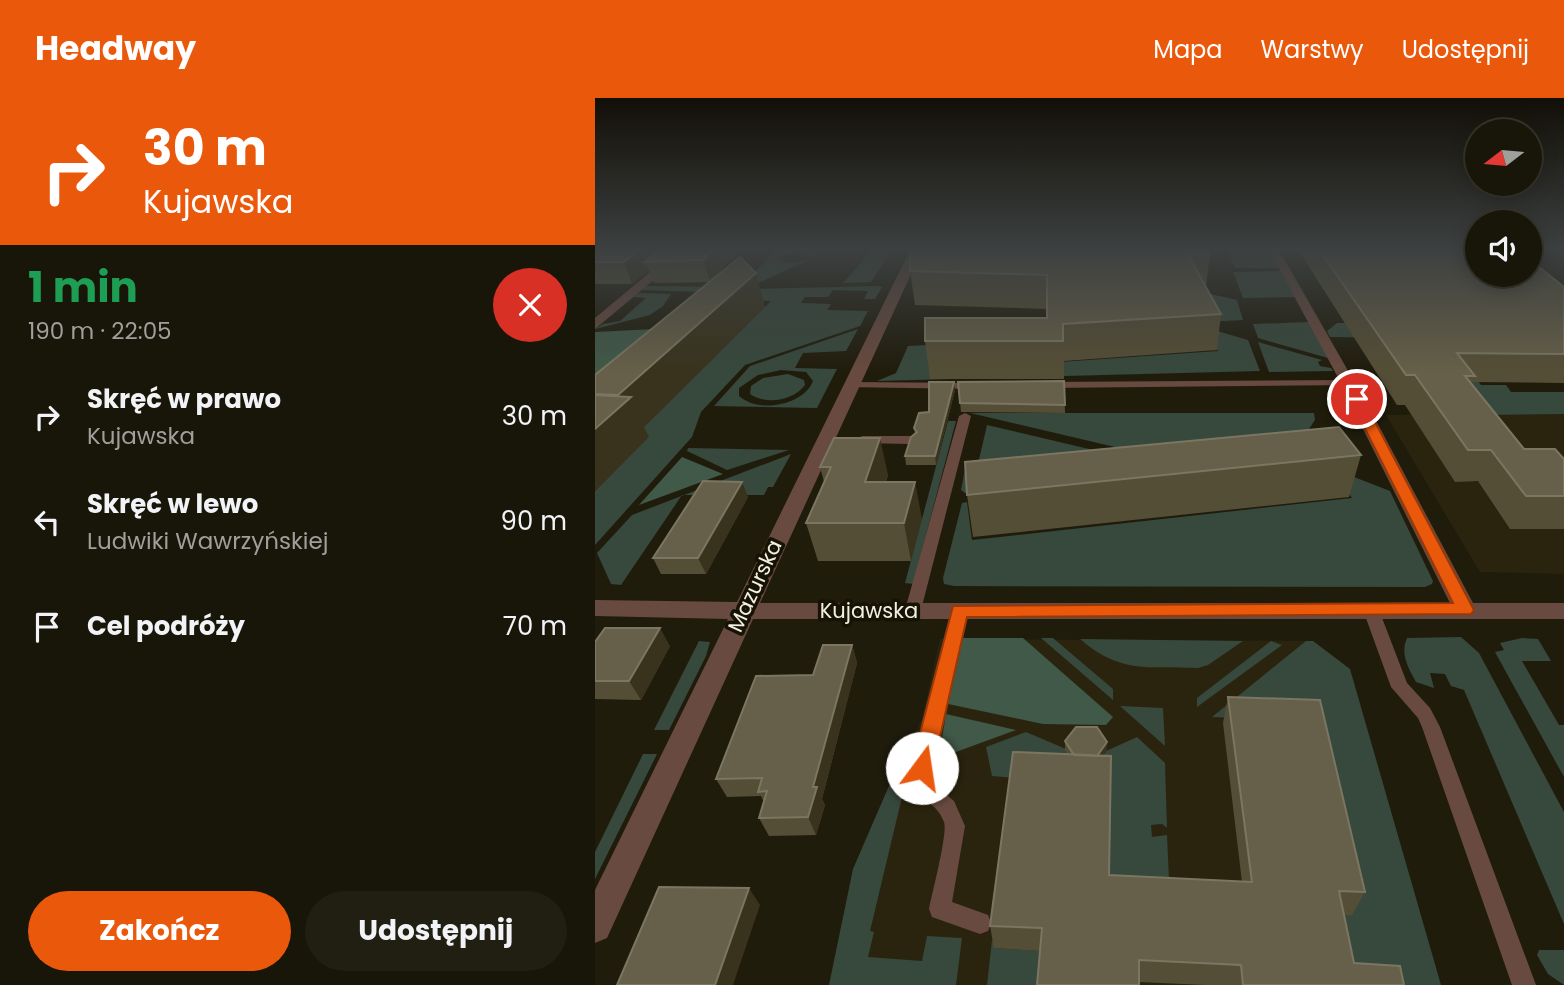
<!DOCTYPE html>
<html lang="pl">
<head>
<meta charset="utf-8">
<style>
  :root { --surface:#181509; --page:#211e12; --text:#f1f3f6; --muted:#9f9f9c; --line:#36342a; --accent:#ea580c }
  body { margin:0; font-family:Poppins,sans-serif; background:var(--page); color:var(--text); height:100vh; display:flex; flex-direction:column; font-size:26px; white-space:nowrap }
  * { box-sizing:border-box; margin:0 }
  p { font-size:23px; color:var(--muted) }
  .icon { flex:none; width:38px; height:38px; fill:none; stroke:currentColor; stroke-width:2; stroke-linecap:round; stroke-linejoin:round }
  .map { position:relative; flex:1; overflow:hidden }
  .drawer { display:flex; flex-direction:column; background:var(--surface); width:595px }
  .drawer>* { flex:none }
  .hud { background:#ea580c; color:#fff; overflow:hidden }
  .needle { width:46px; rotate:254deg }
  .buttons { position:absolute; left:870px; top:21px; display:grid; gap:14px }
  .buttons a { display:grid; place-items:center; width:77px; height:77px; border-radius:50%; background:var(--surface); box-shadow:0 4px 18px #0003,0 0 0 2px var(--line); font-size:35px }
  .pin { position:absolute; display:grid; place-items:center; width:60px; height:60px; color:#fff; margin:-30px; border:4px solid #fff; border-radius:50%; box-shadow:0 2px 7px #0007 }
  .me { position:absolute; width:77px; margin:-38px; rotate:14deg; stroke-linejoin:round; filter:drop-shadow(0 0 5px #0008) }
  .turn { display:flex; align-items:center; gap:24px; height:147px; padding:0 28px; font-size:32px }
  .turn .icon { width:91px; height:91px; stroke-width:2.5 }
  .turn b { display:block; font-size:49px; line-height:60px }
  .round { display:grid; place-items:center; flex:none; width:74px; height:74px; border-radius:37px; background:var(--page) }
  .overview { display:flex; align-items:center; justify-content:space-between; height:119px; padding:0 28px }
  h1 { font-size:42px; font-weight:700; line-height:52px; color:#1e9e55 }
  .primary-button { display:flex; gap:14px; margin-top:auto; padding:14px 28px }
  .primary-button a { flex:1; height:80px; border-radius:42px; background:var(--accent); color:#fff; font-size:28px; font-weight:700; line-height:80px; text-align:center }
  .primary-button a+a { background:var(--page); color:var(--text) }
  ul { padding:0; list-style:none }
  li { display:flex; align-items:center; gap:21px; height:105px; padding:0 28px }
  li div { flex:1 }
  li b { display:block; font-size:26px }
  li em { font-style:normal }
  header { display:flex; align-items:center; gap:42px; box-sizing:border-box; height:98px; padding:0 35px; background:var(--accent); color:#fff }
  header strong { font-size:33px }
  nav { display:flex; gap:38px; margin-inline-start:auto; font-size:24px }
  main { display:flex; flex:1; min-height:0 }
  .map>svg:first-child { display:block }
  .built { fill:#2a240e }
  .green { fill:#37483c; fill-rule:evenodd }
  .forest { fill:#415948 }
  .lines { fill:none; stroke-linecap:round; stroke-linejoin:round }
  .service { fill:#694a40; fill-rule:evenodd }
  .pedestrian { fill:#694a40; fill-rule:evenodd }
  .minor { fill:#694a40; fill-rule:evenodd }
  .wall { fill:#554e36 }
  .shaded-wall { fill:#39331d }
  .building { fill:#665f49; stroke:#7b7661; stroke-width:2 }
  .route { fill:#ea580c; stroke:#983908; stroke-width:2 }
  .labels { text-anchor:middle; stroke-width:7; stroke-linejoin:round; paint-order:stroke }
  .street-label { font-size:21px; fill:#f1eee4; stroke:#171304 }
</style>
</head>
<body>
<header>
<strong>Headway</strong>
<nav><a>Mapa</a><a>Warstwy</a><a>Udostępnij</a></nav>
</header>
<main>
<section class="drawer">
<div class="hud">
<div class="turn"><svg class="icon" aria-label="right" viewBox="0 0 24 24"><path d="M7 20v-9h11M14 6l5 5-5 5"/></svg><div><b>30 m</b>Kujawska</div></div>
</div>
<div class="overview"><div><h1>1 min</h1><p>190 m · 22:05</p></div><a class="round" style="background:#d93025;color:#fff"><svg class="icon" aria-label="close" viewBox="0 0 24 24"><path d="M6 6l12 12M18 6L6 18"/></svg></a></div>
<ul>
<li><svg class="icon" aria-label="right" viewBox="0 0 24 24"><path d="M7 20v-9h11M14 6l5 5-5 5"/></svg><div><b>Skręć w prawo</b><p>Kujawska</p></div><em>30 m</em></li>
<li><svg class="icon" aria-label="left" viewBox="0 0 24 24"><path d="M17 20v-9H6M10 6l-5 5 5 5"/></svg><div><b>Skręć w lewo</b><p>Ludwiki Wawrzyńskiej</p></div><em>90 m</em></li>
<li><svg class="icon" aria-label="arrive" viewBox="0 0 24 24"><path d="M6 21V4h12l-3 4 3 4H6"/></svg><div><b>Cel podróży</b></div><em>70 m</em></li>
</ul>
<div class="primary-button"><a>Zakończ</a><a>Udostępnij</a></div>
</section>
<div class="map">
<svg width="969" height="887" viewBox="0 0 969 887">
  <rect width="100%" height="100%" fill="#201c0c"/>
  <path class="built" d="M 969,316 L 969,476 L 885,474 L 791,317 Z
    M 345,541 L 718,543 L 746,564 L 716,629 L 757,817 L 754,887 L 234,887 L 258,771 L 300,674 L 327,621 Z"/>
  <path class="green" d="M 183,150 L 227,150 L 220,158 L 201,154 L 184,158 L 181,161 L 195,165 L 214,162 L 141,195 L 47,192 L 51,188 L 145,189 Z
    M 279,150 L 298,150 L 276,184 L 248,185 Z
    M 631,150 L 673,150 L 684,170 L 640,170 Z
    M 686,173 L 700,199 L 648,200 L 638,174 Z
    M 284,188 L 287,189 L 280,201 L 269,201 L 273,193 L 238,192 L 233,199 L 210,199 L 206,205 L 236,206 L 232,212 L 273,213 L 265,228 L 150,267 L 106,314 L 97,339 L 0,447 L 0,393 L 53,339 L 40,338 L 176,203 L 145,202 L 161,191 Z
    M 44,195 L 76,196 L 68,208 L 55,217 L 0,231 L 8,226 L 25,223 L 51,200 L 38,199 Z
    M 611,195 L 642,202 L 648,222 L 588,225 Z
    M 714,224 L 733,260 L 663,240 L 658,226 Z
    M 742,225 L 839,225 L 886,287 L 911,287 L 916,294 L 969,294 L 969,316 L 891,317 L 834,240 L 735,239 L 732,233 Z
    M 612,230 L 653,242 L 665,273 L 282,283 L 301,275 L 313,248 L 333,247 L 334,273 L 623,253 Z
    M 263,231 L 251,253 L 208,255 L 200,270 L 242,271 L 222,310 L 119,308 L 155,268 ZM 186,272 L 211,274 L 218,283 C 209,307 164,316 144,298 L 144,290 L 163,277 Z
    M 663,244 L 727,262 L 723,264 L 725,268 L 736,270 L 738,273 L 674,274 Z
    M 193,276 L 209,282 L 210,287 C 198,303 171,307 155,296 L 156,288 L 168,280 Z
    M 375,315 L 719,315 L 720,322 L 694,361 L 605,369 Z
    M 353,323 L 361,323 L 318,486 L 310,485 Z
    M 392,327 L 532,360 L 520,379 L 370,395 L 366,392 L 370,371 L 383,366 Z
    M 93,350 L 194,352 L 132,372 L 92,353 Z
    M 196,356 L 178,389 L 173,389 L 169,397 L 87,397 L 26,487 L 16,486 L 2,455 L 37,417 Z
    M 736,370 L 795,393 L 838,483 L 837,486 L 830,489 L 359,488 L 349,486 L 348,480 L 367,405 L 372,404 L 377,442 L 757,400 Z
    M 866,539 L 884,555 L 969,714 L 969,826 L 869,592 L 856,588 L 850,576 L 835,575 L 839,590 L 821,584 C 813,569 805,556 812,540 Z
    M 446,540 L 458,540 L 518,591 L 518,602 Z
    M 927,540 L 943,541 L 956,563 L 927,563 L 964,627 L 969,627 L 969,679 L 900,554 L 909,552 L 905,545 Z
    M 485,541 L 648,543 L 613,567 L 603,570 C 552,568 525,576 485,541 Z
    M 104,543 L 115,544 L 111,558 L 74,632 L 59,632 Z
    M 676,543 L 687,547 L 602,609 L 602,600 Z
    M 711,543 L 718,543 L 755,571 L 846,887 L 754,887 L 732,816 L 756,817 L 716,623 L 617,619 Z
    M 525,608 L 568,610 L 570,648 Z
    M 431,634 L 471,651 L 482,669 L 421,680 L 397,678 L 391,649 Z
    M 542,639 L 570,665 L 572,730 L 567,726 L 556,727 L 557,739 L 572,737 L 575,804 L 512,801 L 499,670 L 511,653 Z
    M 48,656 L 62,656 L 0,781 L 0,754 Z
    M 300,674 L 313,674 L 275,833 L 279,834 L 273,859 L 327,863 L 332,838 L 367,840 L 361,887 L 234,887 L 258,771 Z
    M 397,842 L 400,843 L 399,850 L 448,853 L 446,887 L 392,887 Z
    M 944,852 L 969,852 L 969,887 L 953,876 L 942,857 Z"/>
  <path class="forest" d="M 59,231 L 0,293 L 0,234 Z
    M 87,359 L 128,376 L 44,407 Z
    M 368,540 L 428,540 L 518,619 L 511,627 L 448,626 L 353,606 Z
    M 351,616 L 421,632 L 350,658 L 346,646 Z"/>
  <g class="lines">
    <path class="service" d="M 753,282 L 758,285 L 757,287 L 450,290 L 445,287 L 450,284 Z
      M 254,284 L 381,285 L 386,288 L 381,291 L 250,289 L 249,287 Z
      M 370,315 L 376,318 L 326,512 L 323,516 L 313,516 L 310,512 L 364,318 Z
      M 267,338 L 315,338 L 321,342 L 315,346 L 263,345 L 261,342 Z
      M 365,506 L 370,508 L 373,512 L 335,675 L 336,684 L 359,703 L 370,728 L 357,804 L 393,817 L 396,825 L 393,833 L 385,836 L 337,819 L 334,811 C 337,795 353,735 349,724 C 340,699 319,707 317,675 L 357,512 L 360,508 Z
      M 776,506 L 781,508 L 784,512 L 812,585 L 835,610 L 845,629 L 941,887 L 917,887 L 827,629 L 823,620 L 796,589 L 768,512 L 771,508 Z"/>
    <path class="pedestrian" d="M 673,150 L 683,150 L 760,285 L 758,288 L 753,289 L 746,285 Z"/>
    <path class="minor" d="M 84,150 L 97,150 L 0,231 L 0,220 Z
      M 316,150 L 328,150 L 165,505 L 855,505 L 745,285 L 753,280 L 761,285 L 878,505 L 969,505 L 969,521 L 158,521 L 12,840 L 0,845 L 0,792 L 133,521 L 0,518 L 0,502 L 142,504 Z"/>
  </g>
  <path class="wall" d="M 0,150 L 146,150 L 116,183 L 170,209 L 49,329 L 54,339 L 0,277 L 115,184 L 59,185 L 54,172 L 37,186 L 0,186 Z
    M 376,150 L 610,150 L 615,156 L 611,189 L 626,216 L 622,252 L 469,263 L 469,281 L 335,281 L 330,243 L 452,220 L 452,211 L 320,207 L 315,173 L 376,151 Z
    M 702,150 L 882,150 L 969,189 L 969,285 L 877,284 L 876,286 L 929,351 L 969,361 L 969,431 L 915,431 L 883,383 L 860,384 L 810,307 L 802,307 Z
    M 469,283 L 470,315 L 366,314 L 363,284 Z
    M 360,292 L 341,367 L 311,367 L 310,358 L 320,336 L 319,330 L 334,314 Z
    M 239,340 L 293,377 L 291,384 L 327,421 L 316,463 L 223,463 L 211,425 L 229,384 L 225,369 Z
    M 766,357 L 754,399 L 378,439 L 372,397 Z
    M 153,399 L 111,476 L 66,476 L 58,460 Z
    M 0,544 L 75,548 L 46,602 L 0,601 Z
    M 257,547 L 262,565 L 227,701 L 230,707 L 221,737 L 174,738 L 164,720 L 169,704 L 166,698 L 132,699 L 121,681 L 218,577 Z
    M 633,599 L 770,794 L 757,817 L 749,817 L 759,865 L 809,887 L 610,887 L 544,884 L 445,853 L 399,850 L 395,828 L 473,656 L 470,652 L 470,643 L 512,653 L 508,658 L 514,777 L 647,784 L 628,625 Z"/>
  <path class="shaded-wall" d="M 47,150 L 81,150 L 50,164 L 54,172 L 37,186 L 29,164 Z
    M 120,150 L 146,150 L 115,184 L 108,162 Z
    M 161,175 L 170,209 L 49,329 L 54,339 L 0,393 L 0,331 L 27,306 L 23,297 Z
    M 359,284 L 360,292 L 341,367 L 340,358 Z
    M 285,340 L 293,377 L 278,421 L 270,384 Z
    M 147,384 L 153,399 L 111,476 L 103,460 Z
    M 320,384 L 327,421 L 316,463 L 309,425 Z
    M 65,530 L 75,548 L 46,602 L 34,583 Z
    M 257,547 L 262,565 L 227,701 L 230,707 L 221,737 L 213,719 L 218,689 Z
    M 512,644 L 512,653 L 491,682 L 491,673 Z
    M 154,790 L 165,807 L 138,887 L 120,887 Z"/>
  <path class="building" d="M 0,150 L 47,150 L 29,164 L 0,164 Z
    M 68,150 L 120,150 L 108,162 L 50,164 Z
    M 377,150 L 610,150 L 615,156 L 593,157 L 626,216 L 468,226 L 468,243 L 330,243 L 330,220 L 452,220 L 452,177 L 315,173 L 315,154 L 377,151 Z
    M 723,150 L 882,150 L 882,177 L 934,177 L 934,161 L 969,189 L 969,256 L 862,255 L 880,278 L 870,278 L 929,351 L 960,351 L 969,361 L 969,398 L 931,398 L 896,352 L 873,352 L 820,277 L 811,277 Z
    M 145,159 L 161,175 L 23,297 L 0,296 L 0,277 Z
    M 469,283 L 470,307 L 365,305 L 363,284 Z
    M 334,284 L 359,284 L 340,358 L 310,358 L 316,339 L 322,334 L 319,330 L 324,315 L 334,314 Z
    M 0,297 L 36,299 L 0,331 Z
    M 744,329 L 766,357 L 372,397 L 370,364 Z
    M 239,340 L 285,340 L 270,384 L 320,384 L 309,425 L 211,425 L 236,369 L 225,369 Z
    M 108,383 L 147,384 L 103,460 L 58,460 Z
    M 10,530 L 65,530 L 34,583 L 0,583 L 0,544 Z
    M 228,547 L 257,547 L 218,689 L 222,689 L 213,719 L 164,720 L 172,693 L 163,694 L 167,680 L 121,681 L 161,578 L 218,577 Z
    M 633,599 L 725,602 L 770,794 L 744,793 L 759,865 L 805,868 L 809,887 L 648,887 L 646,867 L 544,862 L 544,887 L 442,887 L 447,830 L 395,828 L 418,654 L 516,658 L 514,777 L 657,784 Z
    M 481,629 L 502,629 L 512,644 L 502,658 L 479,657 L 470,643 Z
    M 64,789 L 154,790 L 120,887 L 22,887 Z"/>
  <linearGradient id="sky" x2="0" y2="1"><stop stop-color="#120f07"/><stop offset="0.55" stop-color="#3c4040"/><stop offset="1" stop-color="#3c4040" stop-opacity="0"/></linearGradient>
  <rect width="969" height="274" fill="url(#sky)"/>
  <path class="route" d="M 762,297 L 768,301 L 879,512 L 876,516 L 372,519 L 338,670 L 334,676 L 327,679 L 319,676 L 316,670 L 358,508 L 858,505 L 755,301 Z"/>
  <g class="labels">
    <g class="street-label">
      <text transform="translate(160 488) rotate(-65)" y="7">Mazurska</text>
      <text x="274" y="520">Kujawska</text>
    </g>
  </g>
</svg>
<div class="buttons">
<a><svg class="needle" viewBox="-14 -14 28 28"><path d="M0-13l5 13h-10z" fill="#e53935"/><path d="M0 13l5-13h-10z" fill="#9f9f9c"/></svg></a>
<a><svg class="icon" aria-label="sound" viewBox="0 0 24 24"><path d="M4 9h4l5-4v14l-5-4H4zM17 9q2 3 0 6"/></svg></a>
</div>
<div class="pin" style="left:762px;top:301px;background:#d93025"><svg class="icon" aria-label="arrive" viewBox="0 0 24 24"><path d="M6 21V4h12l-3 4 3 4H6"/></svg></div>
<svg class="me" style="left:327px;top:670px" viewBox="-20 -20 40 40"><circle r="19" fill="#fff"/><path d="M0-13L10 11 0 6-10 11z" fill="#ea580c"/></svg>
</div>
</main>
</body>
</html>
